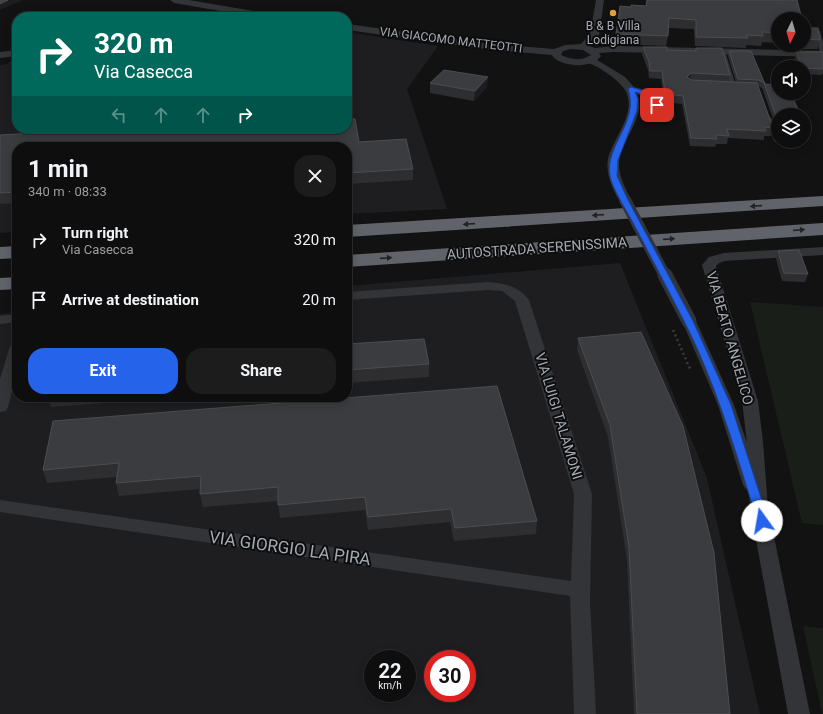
<!DOCTYPE html>
<html lang="en">
<head>
<meta charset="utf-8">
<style>
  :root { --surface:#0e0e0e; --page:#1c1c1c; --text:#f1f3f6; --muted:#9b9c9e; --line:#2e2e2e; --accent:#2563eb }
  body { margin:0; font-family:Roboto,sans-serif; background:var(--page); color:var(--text); height:100vh; display:flex; flex-direction:column; font-size:15px; white-space:nowrap }
  * { box-sizing:border-box; margin:0 }
  p { font-size:13px; color:var(--muted) }
  .icon { flex:none; width:22px; height:22px; fill:none; stroke:currentColor; stroke-width:2; stroke-linecap:round; stroke-linejoin:round }
  .map { position:relative; flex:1; overflow:hidden }
  .details { position:absolute; left:12px; top:142px; width:340px; height:260px; display:flex; flex-direction:column; background:var(--surface); border-radius:16px; box-shadow:0 2px 10px #0003,0 0 0 1px var(--line) }
  .details>* { flex:none }
  .banner { position:absolute; left:12px; top:12px; width:340px; height:122px; border-radius:16px; box-shadow:0 2px 10px #0003,0 0 0 1px var(--line); background:#00695c; color:#fff; overflow:hidden }
  .needle { width:26px; rotate:185deg }
  .buttons { position:absolute; left:771px; top:12px; display:grid; gap:8px }
  .buttons a { display:grid; place-items:center; width:40px; height:40px; border-radius:50%; background:var(--surface); box-shadow:0 2px 10px #0003,0 0 0 1px var(--line); font-size:20px }
  .speed { position:absolute; left:364px; top:650px; display:flex; gap:8px; font-size:20px; font-weight:700; text-align:center }
  .speed>* { display:grid; place-content:center; width:52px; height:52px; border-radius:50%; background:var(--surface); box-shadow:0 2px 10px #0003,0 0 0 1px var(--line); line-height:1 }
  .speed small { font-size:10px; font-weight:400 }
  .speed .limit { border:6px solid #d22; background:#fff; color:#111 }
  .pin { position:absolute; display:grid; place-items:center; width:34px; height:34px; color:#fff; margin:-17px; border-radius:8px; box-shadow:0 2px 6px #0006 }
  .me { position:absolute; width:44px; margin:-22px; rotate:347deg; stroke-linejoin:round; filter:drop-shadow(0 0 3px #0008) }
  .turn { display:flex; align-items:center; gap:14px; height:84px; padding:0 16px; font-size:18px }
  .turn .icon { width:52px; height:52px; stroke-width:2.5 }
  .turn b { display:block; font-size:28px; line-height:34px }
  .lanes { display:flex; align-items:center; height:38px; padding:0 16px; background:#0003; justify-content:center; gap:20px; direction:ltr }
  .lanes .off { opacity:.35 }
  .round { display:grid; place-items:center; flex:none; width:42px; height:42px; border-radius:16px; background:var(--page) }
  .summary { display:flex; align-items:center; justify-content:space-between; height:68px; padding:0 16px }
  h1 { font-size:24px; font-weight:700; line-height:30px }
  .primary-button { display:flex; gap:8px; margin-top:auto; padding:8px 16px }
  .primary-button a { flex:1; height:46px; border-radius:16px; background:var(--accent); color:#fff; font-size:16px; font-weight:700; line-height:46px; text-align:center }
  .primary-button a+a { background:var(--page); color:var(--text) }
  ul { padding:0; list-style:none }
  li { display:flex; align-items:center; gap:12px; height:60px; padding:0 16px }
  li div { flex:1 }
  li b { display:block; font-size:15px }
  li em { font-style:normal }
  .map>svg:first-child { display:block }
  .built { fill:#1e1e20; fill-rule:evenodd }
  .green { fill:#191e19 }
  .lines { fill:none; stroke-linecap:round; stroke-linejoin:round }
  .path { stroke:#393b3f; stroke-width:2.5; stroke-dasharray:2 3; stroke-linecap:butt }
  .lane { fill:#333438; fill-rule:evenodd }
  .street { fill:#333438; fill-rule:evenodd }
  .highway { fill:#606369; fill-rule:evenodd }
  .street-bridge-far1 { stroke:#333438; stroke-width:12 }
  .street-bridge { stroke:#333438; stroke-width:15 }
  .wall { fill:#2e2e31 }
  .shaded-wall { fill:#1d1d1f }
  .building { fill:#3b3c3f; stroke:#4b4d51 }
  .oneway { fill:#222225 }
  .route { fill:#2563eb; stroke:#184099 }
  .poi-dot { fill:#e29e3b; stroke:#0d0d0e; stroke-width:1.5 }
  .labels { text-anchor:middle; stroke-width:4; stroke-linejoin:round; paint-order:stroke }
  .far-poi-label { font-size:12px; fill:#a4aab3; stroke:#0d0d0e }
  .far-street-label { font-size:12px; fill:#a4aab3; stroke:#0d0d0e }
  .street-label { font-size:14px; fill:#a4aab3; stroke:#0d0d0e }
  .near-street-label { font-size:17px; fill:#a4aab3; stroke:#0d0d0e }
</style>
</head>
<body>
<div class="map">
<svg width="823" height="714" viewBox="0 0 823 714">
  <rect width="100%" height="100%" fill="#121213"/>
  <path class="built" d="M 347,32 L 438,46 L 407,89 L 447,209 L 347,214 L 347,147 L 17,147 L 17,232 L 0,233 L 0,65 L 8,64 L 12,59 L 17,58 L 17,129 L 347,129 Z
    M 620,263 L 707,478 L 760,714 L 0,714 L 0,314 L 17,313 L 17,397 L 347,397 L 347,286 ZM 373,659 L 407,659 L 407,693 L 373,693 ZM 433,659 L 467,659 L 467,693 L 433,693 Z"/>
  <path class="green" d="M 750,302 L 823,307 L 823,525 L 802,523 Z
    M 803,626 L 823,628 L 823,714 L 822,714 Z"/>
  <g class="lines">
    <path class="path" d="M 673,330 L 691,371"/>
    <path class="lane" d="M 816,30 L 820,31 L 823,43 L 823,56 L 820,54 Z
      M 720,50 L 725,51 L 736,86 L 735,87 L 730,86 Z
      M 769,116 C 775,120 778,134 778,141 L 780,141 L 779,142 L 775,142 L 774,141 L 766,118 Z"/>
    <path class="street" d="M 170,0 L 189,0 L 271,14 L 275,17 L 256,17 L 174,3 Z
      M 596,0 L 604,0 L 599,35 L 589,46 L 595,48 L 614,46 L 823,51 L 823,57 L 614,52 L 599,53 L 601,56 L 597,60 L 625,77 L 634,87 L 649,91 L 662,105 L 657,108 C 649,106 646,96 637,94 C 647,118 619,141 619,165 C 619,177 626,189 631,200 L 629,203 L 621,203 C 613,191 605,173 608,159 C 613,138 638,112 625,90 C 621,82 600,67 591,64 C 588,63 585,65 582,65 C 573,66 556,63 552,55 L 492,50 L 347,30 L 347,24 L 492,44 L 554,49 L 565,45 L 581,44 L 590,34 ZM 571,49 L 583,50 L 591,55 C 581,61 572,60 561,55 L 563,51 Z
      M 17,50 L 17,56 L 0,58 L 0,52 Z
      M 823,247 L 823,255 L 725,261 L 719,263 L 716,266 L 758,401 L 763,442 L 768,507 L 810,714 L 788,714 L 750,507 L 749,490 L 746,489 L 743,485 L 718,405 L 682,321 L 684,318 L 689,317 L 694,318 L 696,321 L 734,405 L 747,443 L 742,401 L 702,265 L 709,257 L 724,253 Z
      M 488,282 C 504,283 519,286 529,300 L 592,494 L 590,602 L 596,714 L 574,714 L 570,596 L 0,512 L 0,500 L 571,581 L 574,494 L 515,301 L 502,291 L 488,290 L 347,300 L 347,292 Z
      M 17,314 L 17,322 L 0,324 L 0,316 Z
      M 17,342 L 17,373 L 8,407 L 6,411 L 0,412 L 0,379 L 10,346 L 12,343 Z"/>
    <path class="highway" d="M 823,196 L 823,206 L 347,237 L 347,225 Z
      M 823,223 L 823,235 L 347,267 L 347,255 Z
      M 17,246 L 17,258 L 0,259 L 0,247 Z
      M 17,277 L 17,289 L 0,290 L 0,278 Z"/>
    <path class="street-bridge-far1" d="M 625,200 L 665,276"/>
    <path class="street-bridge" d="M 665,275 L 689,321"/>
  </g>
  <path class="wall" d="M 620,6 L 631,7 L 646,6 L 778,19 L 778,43 L 762,42 L 761,46 L 746,45 L 746,48 L 695,46 L 694,29 L 668,28 L 668,36 L 666,46 L 615,44 Z
    M 804,19 L 806,28 L 820,40 L 818,49 L 791,49 L 790,45 L 804,45 Z
    M 643,47 L 667,50 L 696,51 L 696,48 L 730,75 L 728,82 L 736,82 L 728,56 L 729,51 L 751,51 L 778,115 L 778,132 L 762,88 L 757,85 L 773,128 L 771,136 L 764,136 L 764,140 L 728,138 L 727,144 L 716,144 L 715,147 L 690,146 L 682,104 L 673,103 L 672,100 L 664,100 L 661,79 L 649,78 L 648,70 L 642,54 Z
    M 796,52 L 823,52 L 823,74 L 822,74 L 822,75 L 804,74 L 804,67 L 798,67 L 795,58 Z
    M 430,83 L 487,87 L 474,101 L 430,93 Z
    M 804,121 L 808,132 L 807,138 L 804,138 Z
    M 54,132 L 359,142 L 413,169 L 413,180 L 347,184 L 347,147 L 17,147 L 17,203 L 0,204 L 0,135 Z
    M 778,251 L 808,274 L 805,282 L 782,281 L 776,259 Z
    M 578,338 L 730,714 L 634,714 L 627,560 L 608,437 L 577,350 Z
    M 347,344 L 429,364 L 429,377 L 347,383 Z
    M 48,397 L 182,397 L 51,407 Z
    M 53,421 L 537,521 L 536,534 L 454,541 L 450,522 L 368,530 L 365,510 L 280,518 L 278,501 L 203,507 L 200,494 L 201,489 L 119,496 L 116,483 L 117,477 L 47,483 L 43,470 Z"/>
  <path class="shaded-wall" d="M 8,0 L 23,0 L 0,10 L 0,4 Z
    M 691,73 L 690,80 L 687,77 Z
    M 488,77 L 487,87 L 474,101 L 475,91 Z"/>
  <path class="building" d="M 0,0 L 8,0 L 0,4 Z
    M 647,0 L 797,0 L 802,19 L 803,19 L 778,19 L 778,33 L 762,32 L 763,36 L 746,35 L 748,38 L 696,37 L 696,20 L 669,18 L 668,36 L 616,34 L 620,6 L 631,7 L 631,5 L 646,6 Z
    M 804,19 L 806,28 L 818,28 L 820,40 L 804,39 Z
    M 643,47 L 667,47 L 667,50 L 696,51 L 696,48 L 722,48 L 730,75 L 691,73 L 687,77 L 691,80 L 757,83 L 773,128 L 764,127 L 766,131 L 727,129 L 729,136 L 716,135 L 717,139 L 691,138 L 683,96 L 674,95 L 674,92 L 665,92 L 662,71 L 650,71 L 649,62 Z
    M 729,51 L 751,51 L 765,84 L 778,85 L 778,93 L 791,93 L 799,112 L 800,112 L 801,115 L 778,115 L 778,122 L 764,83 L 759,80 L 738,79 Z
    M 796,52 L 823,52 L 823,69 L 804,68 L 804,67 L 802,67 Z
    M 444,70 L 488,77 L 475,91 L 430,83 Z
    M 347,119 L 355,119 L 359,142 L 406,139 L 413,169 L 347,173 L 347,147 L 17,147 L 17,192 L 0,193 L 0,135 L 54,132 L 55,129 L 347,129 Z
    M 804,121 L 808,132 L 804,132 Z
    M 799,250 L 808,274 L 784,273 L 778,251 Z
    M 641,332 L 683,426 L 714,553 L 730,714 L 637,714 L 629,547 L 610,425 L 578,338 Z
    M 424,339 L 429,364 L 347,370 L 347,344 Z
    M 497,386 L 537,521 L 455,528 L 451,509 L 368,517 L 365,497 L 278,505 L 278,487 L 200,494 L 201,476 L 116,483 L 119,463 L 43,470 L 53,421 Z"/>
  <defs><path id="oneway-solid" d="M-6-.8H1V-3.2L6.5 0L1 3.2V.8H-6Z"/></defs>
  <g class="oneway">
    <use href="#oneway-solid" transform="translate(756 206) rotate(176)"/>
    <use href="#oneway-solid" transform="translate(598 215) rotate(176)"/>
    <use href="#oneway-solid" transform="translate(469 224) rotate(176)"/>
    <use href="#oneway-solid" transform="translate(799 230) rotate(-4)"/>
    <use href="#oneway-solid" transform="translate(669 239) rotate(-4)"/>
    <use href="#oneway-solid" transform="translate(386 258) rotate(-4)"/>
  </g>
  <path class="route" d="M 631,87 L 647,92 L 660,105 L 655,106 L 643,94 L 635,92 L 638,99 L 637,111 L 618,160 L 617,176 L 628,200 L 693,321 L 731,405 L 764,507 L 767,521 L 765,524 L 758,524 L 753,507 C 733,443 714,379 683,319 C 666,286 649,253 631,219 C 625,208 612,188 610,176 C 604,146 640,122 628,89 Z"/>
  <circle class="poi-dot" cx="613" cy="13" r="4"/>
  <g class="labels">
    <g class="far-poi-label">
      <text x="613" y="30">B &amp; B Villa<tspan x="613" dy="14">Lodigiana</tspan></text>
    </g>
    <g class="far-street-label">
      <text transform="translate(451 40) rotate(7)" y="4">VIA GIACOMO MATTEOTTI</text>
    </g>
    <g class="street-label">
      <text transform="translate(537 248) rotate(-4)" y="5">AUTOSTRADA SERENISSIMA</text>
      <text transform="translate(730 338) rotate(74)" y="5">VIA BEATO ANGELICO</text>
      <text transform="translate(559 416) rotate(73)" y="5">VIA LUIGI TALAMONI</text>
    </g>
    <g class="near-street-label">
      <text transform="translate(290 548) rotate(8)" y="6">VIA GIORGIO LA PIRA</text>
    </g>
  </g>
</svg>
<div class="buttons">
<a><svg class="needle" viewBox="-14 -14 28 28"><path d="M0-13l5 13h-10z" fill="#e53935"/><path d="M0 13l5-13h-10z" fill="#9b9c9e"/></svg></a>
<a><svg class="icon" aria-label="sound" viewBox="0 0 24 24"><path d="M4 9h4l5-4v14l-5-4H4zM17 9q2 3 0 6"/></svg></a>
<a><svg class="icon" aria-label="layers" viewBox="0 0 24 24"><path d="M12 4l9 5-9 5-9-5zM3 14l9 5 9-5"/></svg></a>
</div>
<div class="speed"><div>22<small>km/h</small></div><div class="limit">30</div></div>
<div class="pin" style="left:657px;top:105px;background:#d93025"><svg class="icon" aria-label="arrive" viewBox="0 0 24 24"><path d="M6 21V4h12l-3 4 3 4H6"/></svg></div>
<svg class="me" style="left:762px;top:521px" viewBox="-20 -20 40 40"><circle r="19" fill="#fff"/><path d="M0-13L10 11 0 6-10 11z" fill="#2563eb"/></svg>
<div class="banner">
<div class="turn"><svg class="icon" aria-label="right" viewBox="0 0 24 24"><path d="M7 20v-9h11M14 6l5 5-5 5"/></svg><div><b>320 m</b>Via Casecca</div></div>
<div class="lanes"><svg class="icon off" aria-label="left" viewBox="0 0 24 24"><path d="M17 20v-9H6M10 6l-5 5 5 5"/></svg><svg class="icon off" aria-label="ahead" viewBox="0 0 24 24"><path d="M12 20V5M6 11l6-6 6 6"/></svg><svg class="icon off" aria-label="ahead" viewBox="0 0 24 24"><path d="M12 20V5M6 11l6-6 6 6"/></svg><svg class="icon" aria-label="right" viewBox="0 0 24 24"><path d="M7 20v-9h11M14 6l5 5-5 5"/></svg></div>
</div>
<section class="details">
<div class="summary"><div><h1>1 min</h1><p>340 m · 08:33</p></div><a class="round"><svg class="icon" aria-label="close" viewBox="0 0 24 24"><path d="M6 6l12 12M18 6L6 18"/></svg></a></div>
<ul>
<li><svg class="icon" aria-label="right" viewBox="0 0 24 24"><path d="M7 20v-9h11M14 6l5 5-5 5"/></svg><div><b>Turn right</b><p>Via Casecca</p></div><em>320 m</em></li>
<li><svg class="icon" aria-label="arrive" viewBox="0 0 24 24"><path d="M6 21V4h12l-3 4 3 4H6"/></svg><div><b>Arrive at destination</b></div><em>20 m</em></li>
</ul>
<div class="primary-button"><a>Exit</a><a>Share</a></div>
</section>
</div>
</body>
</html>
